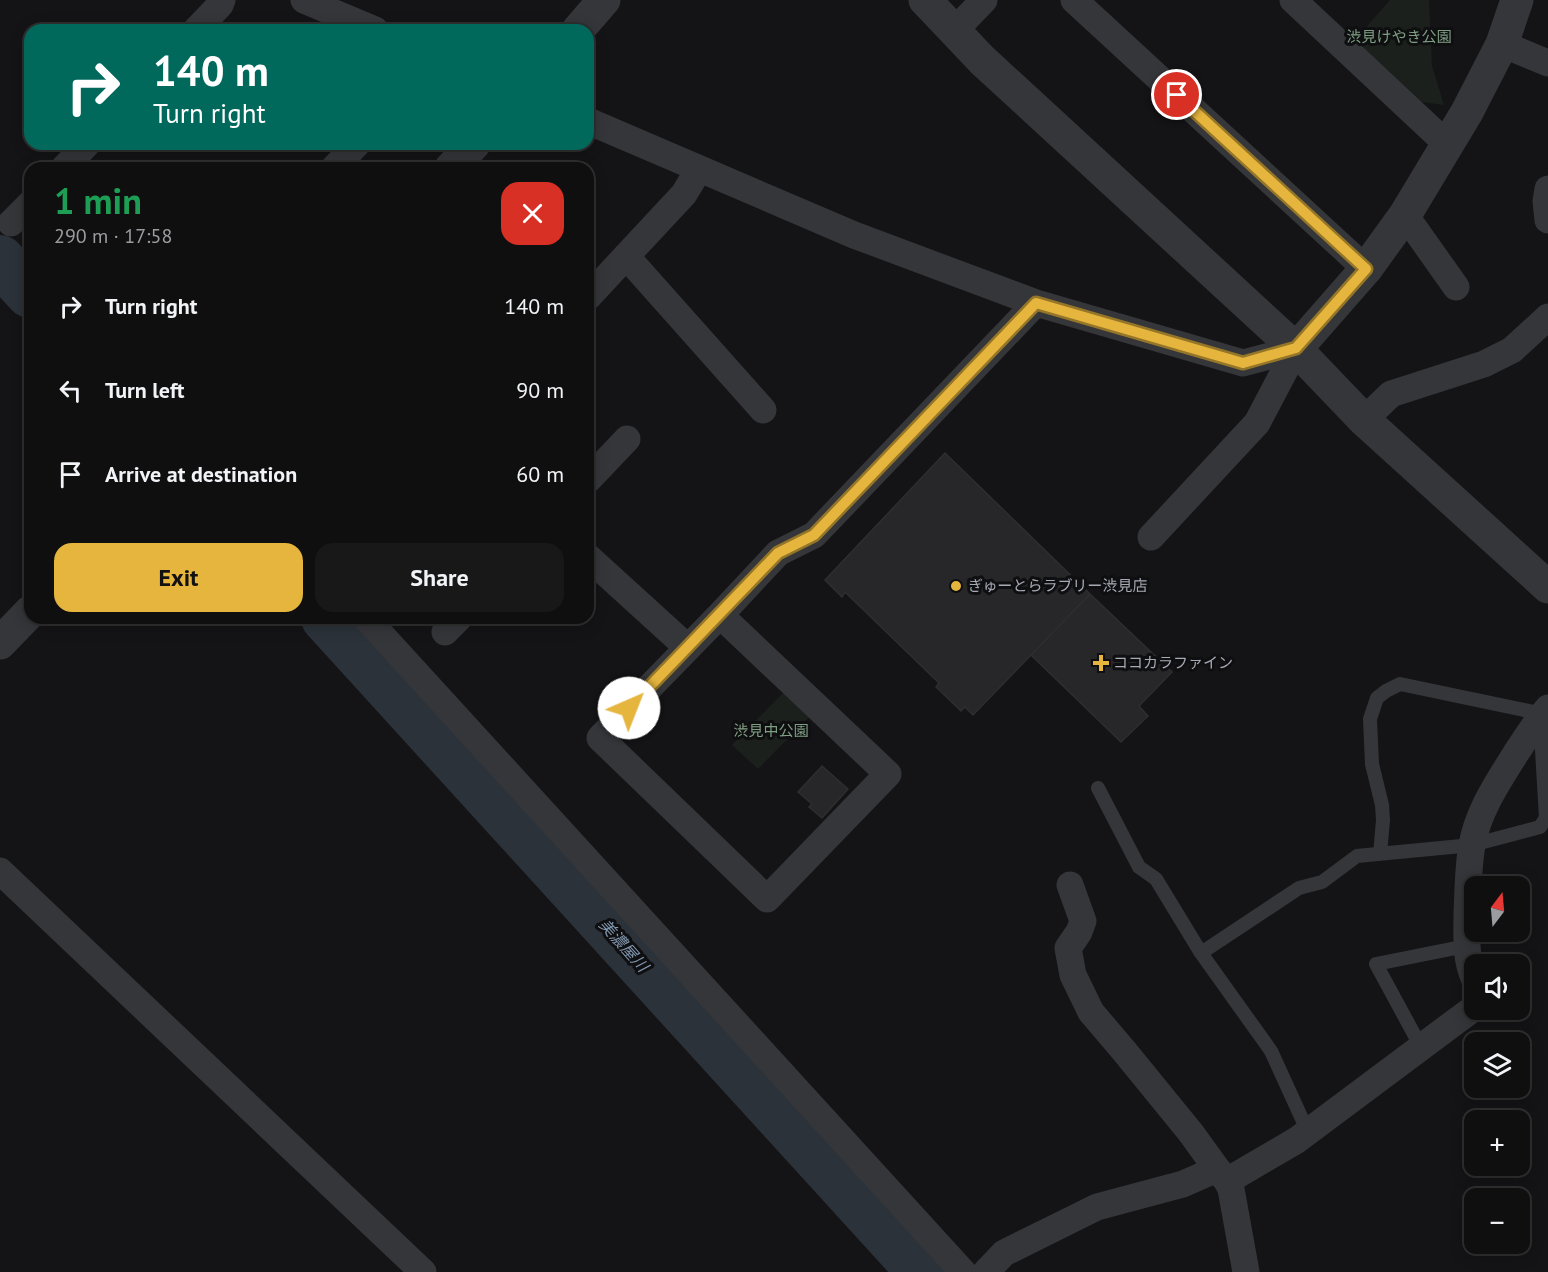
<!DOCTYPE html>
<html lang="en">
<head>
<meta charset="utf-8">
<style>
  :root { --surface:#0f0f10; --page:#181819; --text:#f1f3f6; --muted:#9b9c9f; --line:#2f2f30; --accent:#e5b53d }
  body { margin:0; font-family:"PT Sans","Noto Sans JP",sans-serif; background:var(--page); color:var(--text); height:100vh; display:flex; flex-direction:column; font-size:22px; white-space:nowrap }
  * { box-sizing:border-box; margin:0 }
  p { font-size:20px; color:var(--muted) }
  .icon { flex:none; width:33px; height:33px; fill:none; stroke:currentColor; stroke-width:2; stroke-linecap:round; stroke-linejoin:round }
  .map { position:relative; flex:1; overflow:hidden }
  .side { position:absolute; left:24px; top:162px; width:570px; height:462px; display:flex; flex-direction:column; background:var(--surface); border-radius:18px; box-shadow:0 3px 15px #0003,0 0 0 2px var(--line) }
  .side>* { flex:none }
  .hud { position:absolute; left:24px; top:24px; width:570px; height:126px; border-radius:18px; box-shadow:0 3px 15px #0003,0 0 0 2px var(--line); background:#00695c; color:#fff; overflow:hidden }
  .needle { width:39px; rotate:16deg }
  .tools { position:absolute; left:1464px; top:876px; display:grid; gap:12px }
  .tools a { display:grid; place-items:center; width:66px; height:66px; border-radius:12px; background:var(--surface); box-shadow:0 3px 15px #0003,0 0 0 2px var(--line); font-size:30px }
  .pin { position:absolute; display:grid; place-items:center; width:51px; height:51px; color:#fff; margin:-26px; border:3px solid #fff; border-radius:50%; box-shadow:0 2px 6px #0007 }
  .me { position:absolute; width:66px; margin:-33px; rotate:44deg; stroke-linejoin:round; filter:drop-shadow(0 0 4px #0008) }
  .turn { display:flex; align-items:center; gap:21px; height:126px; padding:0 30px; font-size:27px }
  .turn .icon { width:78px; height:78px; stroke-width:2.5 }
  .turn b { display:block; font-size:42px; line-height:51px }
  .round { display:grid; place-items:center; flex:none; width:63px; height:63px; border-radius:18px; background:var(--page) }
  .overview { display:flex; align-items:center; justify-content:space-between; height:102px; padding:0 30px }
  h1 { font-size:36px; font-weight:700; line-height:45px; color:#1e9e55 }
  .cta { display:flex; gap:12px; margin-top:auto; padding:12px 30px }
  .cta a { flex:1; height:69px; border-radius:18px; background:var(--accent); color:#111; font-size:24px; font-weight:700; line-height:69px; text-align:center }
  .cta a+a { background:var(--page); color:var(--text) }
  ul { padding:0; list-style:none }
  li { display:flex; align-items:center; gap:18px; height:84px; padding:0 30px }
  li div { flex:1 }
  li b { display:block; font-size:22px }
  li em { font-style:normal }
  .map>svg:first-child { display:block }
  .green { fill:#1b201c }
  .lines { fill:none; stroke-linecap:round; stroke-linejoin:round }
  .river { stroke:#2b3239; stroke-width:50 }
  .building { fill:#27272a; stroke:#2e2e32; stroke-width:1.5 }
  .service { stroke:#35363a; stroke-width:14 }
  .minor { stroke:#35363a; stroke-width:27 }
  .tertiary { stroke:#35363a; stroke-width:33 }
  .route-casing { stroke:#957628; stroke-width:15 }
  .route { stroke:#e5b53d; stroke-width:10 }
  .poi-dot { fill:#e5b53d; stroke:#0f0f11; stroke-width:2 }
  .labels { text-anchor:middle; stroke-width:6; stroke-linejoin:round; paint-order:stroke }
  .park-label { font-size:15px; fill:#7f9f83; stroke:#0f0f11 }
  .poi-label { font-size:15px; fill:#a7aab5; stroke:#0f0f11; text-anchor:start }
  .water-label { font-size:16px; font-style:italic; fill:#8096ae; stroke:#0f0f11 }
</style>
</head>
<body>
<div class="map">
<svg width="1548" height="1272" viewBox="0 0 1548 1272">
  <rect width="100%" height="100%" fill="#141416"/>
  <path class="green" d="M 1390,0 L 1429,0 L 1432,66 L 1444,105 L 1422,102 L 1355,40 Z
    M 783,693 L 810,716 L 758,769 L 732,745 Z"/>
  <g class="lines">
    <path class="river" d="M 0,260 L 30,293
      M 326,618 L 922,1272"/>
  </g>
  <path class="building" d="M 945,453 L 1090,594 L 973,715 L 965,707 L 961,711 L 936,687 L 939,683 L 845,592 L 842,597 L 825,580 Z
    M 1090,594 L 1172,672 L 1139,706 L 1148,716 L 1121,742 L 1031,655 Z
    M 822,766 L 848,789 L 822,818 L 809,807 L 812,804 L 798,792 Z"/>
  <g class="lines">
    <path class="service" d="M 1098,788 L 1139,867 L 1156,879 L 1201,953 L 1271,1051 L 1308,1132
      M 1201,953 L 1299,888 L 1322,882 L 1357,856 L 1472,845 L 1540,827 L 1546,818 L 1541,733 L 1543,714 L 1400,684 L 1386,691 L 1377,698 L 1370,719 L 1372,764 L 1382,805 L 1383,820 L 1380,854
      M 1421,1047 L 1376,964 L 1466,946"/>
    <path class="minor" d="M 304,0 L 375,30
      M 1074,0 L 1366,269
      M 1293,0 L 1448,145
      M 196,30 L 220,5 L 222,0
      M 954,31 L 984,0
      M 1502,44 L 1548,63
      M 588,121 L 854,235 L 1036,303 L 1243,363 L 1296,349
      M 64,168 L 87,144
      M 334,168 L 357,144
      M 1548,189 L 1546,201 L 1548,220
      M 1405,215 L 1456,287
      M 11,223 L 30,204
      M 626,256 L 763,410
      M 588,297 L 684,194 L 699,169
      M 1364,420 L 1391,394 L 1484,364 L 1512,350 L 1548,317
      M 588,480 L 627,439
      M 1151,537 L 1257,423 L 1296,349
      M 588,557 L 688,648
      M 720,615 L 888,774 L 767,899 L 600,738 L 720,615 L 778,553 L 814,535 L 1036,303
      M 366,618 L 963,1272
      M 445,632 L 459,618
      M 0,871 L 423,1272
      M 1070,885 L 1083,921 L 1079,932 L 1068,948 L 1073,975 L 1091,1012 L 1125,1052 L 1191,1133 L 1217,1169
      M 1474,978 C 1465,957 1467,936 1467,914 C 1468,891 1468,867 1472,845 C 1478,811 1498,782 1516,753 C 1526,738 1536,722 1548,708
      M 1227,1181 L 1297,1140 L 1455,1022 L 1474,1008
      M 986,1272 L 1004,1253 L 1097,1207 L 1183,1184 L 1217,1169 L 1227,1181 L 1231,1189 L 1246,1272"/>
    <path class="tertiary" d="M 925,0 L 982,60 L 1296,349 L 1364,420 L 1548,587
      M 578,30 L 604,0
      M 451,168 L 474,144
      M 1296,349 L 1366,269 L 1405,215 L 1467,112 L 1502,44 L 1517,0
      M 0,643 L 30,612"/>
  </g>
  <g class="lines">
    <defs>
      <path id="route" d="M 629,708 L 778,553 L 814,535 L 1036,303 L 1243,363 L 1296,348 L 1366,269 L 1177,95"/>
    </defs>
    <use href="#route" class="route-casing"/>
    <use href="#route" class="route"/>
  </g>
  <g class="poi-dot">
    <circle cx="956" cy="586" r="6"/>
    <path d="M1098 654h6v6h6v6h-6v6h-6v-6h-6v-6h6z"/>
  </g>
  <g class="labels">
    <g class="park-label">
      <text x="1399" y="42">渋見けやき公園</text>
      <text x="771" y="736">渋見中公園</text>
    </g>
    <g class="poi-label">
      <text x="968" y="591">ぎゅーとらラブリー渋見店</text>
      <text x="1113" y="668">ココカラファイン</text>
    </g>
    <g class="water-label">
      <text transform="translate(624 945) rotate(48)" y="6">美濃屋川</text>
    </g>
  </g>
</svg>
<div class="tools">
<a><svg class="needle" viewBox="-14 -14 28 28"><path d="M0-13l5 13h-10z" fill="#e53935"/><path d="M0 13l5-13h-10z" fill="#9b9c9f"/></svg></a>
<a><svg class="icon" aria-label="sound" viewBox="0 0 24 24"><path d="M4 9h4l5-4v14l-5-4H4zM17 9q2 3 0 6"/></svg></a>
<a><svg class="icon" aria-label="layers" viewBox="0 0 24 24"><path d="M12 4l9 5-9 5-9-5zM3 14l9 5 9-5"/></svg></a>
<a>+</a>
<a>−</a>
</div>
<div class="pin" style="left:1177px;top:95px;background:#d93025"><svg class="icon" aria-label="arrive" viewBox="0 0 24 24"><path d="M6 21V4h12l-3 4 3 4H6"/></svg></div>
<svg class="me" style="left:629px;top:708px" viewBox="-20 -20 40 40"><circle r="19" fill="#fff"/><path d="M0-13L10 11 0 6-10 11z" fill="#e5b53d"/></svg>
<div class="hud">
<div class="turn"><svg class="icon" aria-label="right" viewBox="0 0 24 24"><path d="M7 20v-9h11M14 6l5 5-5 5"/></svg><div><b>140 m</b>Turn right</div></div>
</div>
<section class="side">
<div class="overview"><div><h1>1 min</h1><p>290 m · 17:58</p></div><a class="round" style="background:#d93025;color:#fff"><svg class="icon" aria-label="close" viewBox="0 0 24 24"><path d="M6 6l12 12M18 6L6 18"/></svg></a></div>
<ul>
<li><svg class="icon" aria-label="right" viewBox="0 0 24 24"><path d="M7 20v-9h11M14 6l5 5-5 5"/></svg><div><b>Turn right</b></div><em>140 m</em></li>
<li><svg class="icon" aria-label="left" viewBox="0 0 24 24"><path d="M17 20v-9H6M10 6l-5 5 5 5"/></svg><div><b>Turn left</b></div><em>90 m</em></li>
<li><svg class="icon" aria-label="arrive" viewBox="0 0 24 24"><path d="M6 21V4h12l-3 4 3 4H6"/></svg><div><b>Arrive at destination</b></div><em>60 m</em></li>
</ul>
<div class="cta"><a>Exit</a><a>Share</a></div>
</section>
</div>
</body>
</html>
